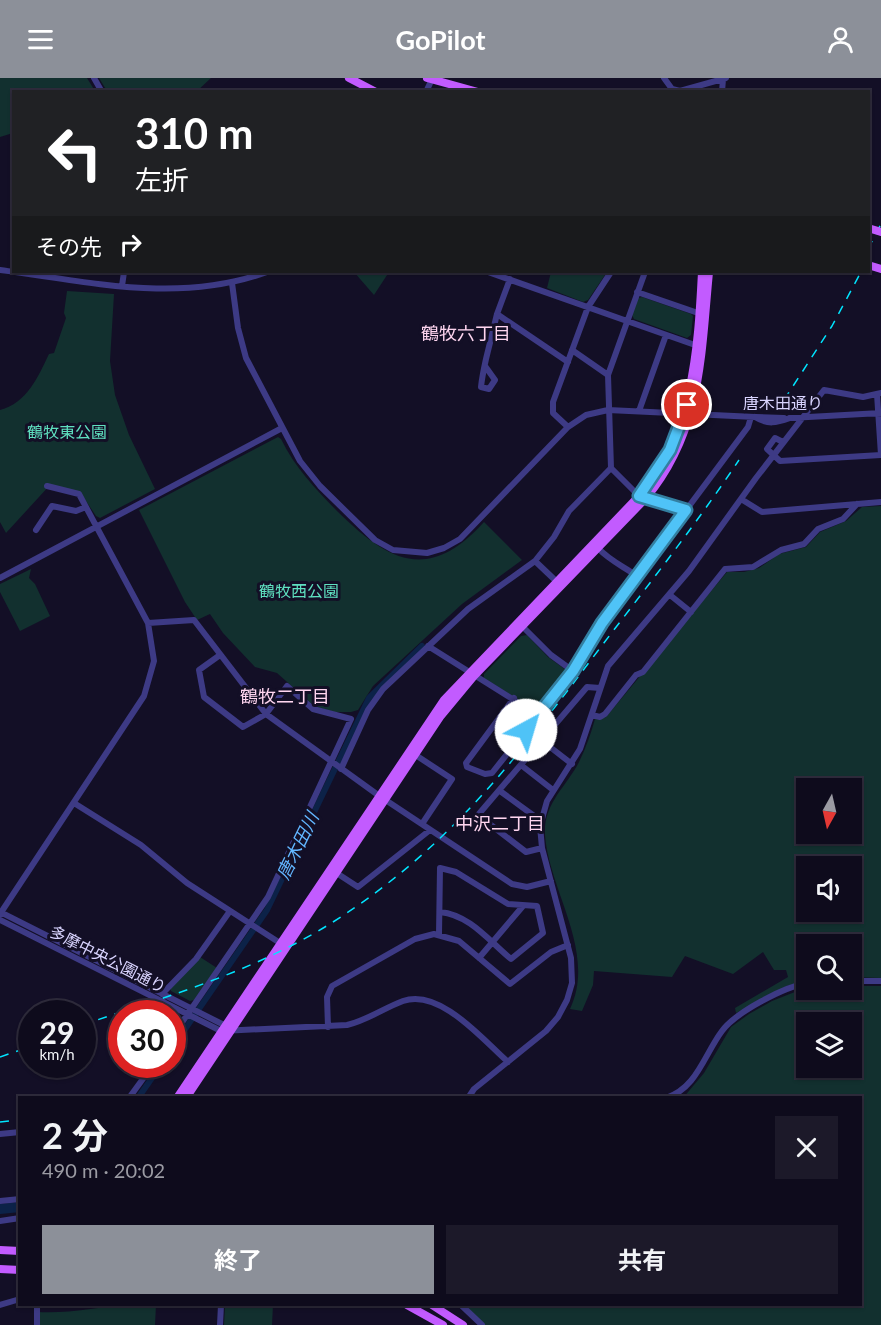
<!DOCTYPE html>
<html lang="ja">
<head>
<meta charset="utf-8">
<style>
  :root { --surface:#0e0b1c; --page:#1c1929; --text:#f1f3f6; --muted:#9b9ba3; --line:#2e2b3b; --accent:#8c9099 }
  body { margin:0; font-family:Lato,"Noto Sans JP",sans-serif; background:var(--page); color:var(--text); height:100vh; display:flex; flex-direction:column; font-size:22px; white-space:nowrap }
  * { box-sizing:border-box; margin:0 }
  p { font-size:20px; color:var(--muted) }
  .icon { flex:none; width:33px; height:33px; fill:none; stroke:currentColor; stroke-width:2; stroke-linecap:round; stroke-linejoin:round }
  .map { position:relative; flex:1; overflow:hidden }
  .drawer { position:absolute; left:18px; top:1018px; width:844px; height:210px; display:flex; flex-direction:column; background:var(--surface); border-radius:0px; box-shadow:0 2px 4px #0004,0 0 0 2px var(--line) }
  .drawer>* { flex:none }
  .top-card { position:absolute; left:12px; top:12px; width:858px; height:183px; border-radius:0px; box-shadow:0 2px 4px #0004,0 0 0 2px var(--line); background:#202124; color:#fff; overflow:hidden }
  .needle { width:39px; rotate:188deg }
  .fabs { position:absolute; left:796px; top:700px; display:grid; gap:12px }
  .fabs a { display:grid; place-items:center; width:66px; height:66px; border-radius:0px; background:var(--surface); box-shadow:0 2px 4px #0004,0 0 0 2px var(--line); font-size:30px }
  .speed { position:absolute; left:18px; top:922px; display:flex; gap:12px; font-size:30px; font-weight:700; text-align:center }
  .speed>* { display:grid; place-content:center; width:78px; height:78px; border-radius:50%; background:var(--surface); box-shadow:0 2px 4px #0004,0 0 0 2px var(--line); line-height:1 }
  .speed small { font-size:15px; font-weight:400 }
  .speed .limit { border:9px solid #d22; background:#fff; color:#111 }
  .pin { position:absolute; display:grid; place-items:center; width:51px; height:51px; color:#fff; margin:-26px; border:3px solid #fff; border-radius:50%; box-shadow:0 2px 6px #0007 }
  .me { position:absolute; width:66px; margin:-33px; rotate:39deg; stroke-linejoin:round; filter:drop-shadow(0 0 4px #0008) }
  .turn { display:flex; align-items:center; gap:21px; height:126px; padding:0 24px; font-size:27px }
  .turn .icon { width:78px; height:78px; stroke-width:2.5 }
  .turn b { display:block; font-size:42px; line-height:51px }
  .then { display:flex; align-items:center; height:57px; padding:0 24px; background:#0003; gap:12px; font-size:22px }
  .round { display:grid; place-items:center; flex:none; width:63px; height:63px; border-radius:0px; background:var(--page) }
  .headline { display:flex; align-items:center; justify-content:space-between; height:102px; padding:0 24px }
  h1 { font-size:36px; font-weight:700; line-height:45px }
  .action { display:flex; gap:12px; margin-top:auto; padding:12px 24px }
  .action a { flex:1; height:69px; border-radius:0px; background:var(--accent); color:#fff; font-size:24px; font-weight:700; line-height:69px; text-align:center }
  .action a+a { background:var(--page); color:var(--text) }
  header { display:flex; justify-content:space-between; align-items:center; height:78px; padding:0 24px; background:var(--accent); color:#fff; font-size:27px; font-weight:700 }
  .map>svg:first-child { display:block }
  .green { fill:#12302f; fill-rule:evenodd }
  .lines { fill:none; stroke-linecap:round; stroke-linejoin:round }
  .canal { stroke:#0c2248; stroke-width:6 }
  .river { stroke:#0c2248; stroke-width:10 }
  .minor { stroke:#3d3a85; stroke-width:6 }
  .major { stroke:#c25bff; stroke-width:8 }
  .rail { stroke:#00e5ff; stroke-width:1.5; stroke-dasharray:9 8; stroke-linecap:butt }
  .minor-bridge { stroke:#3d3a85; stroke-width:6 }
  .major-bridge { stroke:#c25bff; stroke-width:8 }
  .route-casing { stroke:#337fa1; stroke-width:15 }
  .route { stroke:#4fc3f7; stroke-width:10 }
  .labels { text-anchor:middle; stroke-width:6; stroke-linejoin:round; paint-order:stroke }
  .street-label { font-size:16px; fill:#d9d4ff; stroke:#130f26 }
  .park-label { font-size:16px; fill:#5fe0c0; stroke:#130f26 }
  .neighbourhood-label { font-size:18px; fill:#ffd6f0; stroke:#130f26 }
  .water-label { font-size:18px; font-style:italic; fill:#62b6ff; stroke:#130f26 }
</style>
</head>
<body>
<header><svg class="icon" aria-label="menu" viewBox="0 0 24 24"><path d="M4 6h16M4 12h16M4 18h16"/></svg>GoPilot<svg class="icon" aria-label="person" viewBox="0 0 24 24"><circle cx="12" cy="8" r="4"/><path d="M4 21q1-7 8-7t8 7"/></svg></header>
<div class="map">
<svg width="881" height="1247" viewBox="0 0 881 1247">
  <rect width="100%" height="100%" fill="#130f26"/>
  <path class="green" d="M 0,0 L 87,0 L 95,13 L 14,14 L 13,55 L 0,59 Z
    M 99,0 L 211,0 L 196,14 L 107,13 Z
    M 354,194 L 389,194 L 374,217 Z
    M 551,194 L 607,194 L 588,222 L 583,224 L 547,210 Z
    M 67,213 L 114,216 L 110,283 L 115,317 L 129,357 L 155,411 L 100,440 L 96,438 L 80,414 L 50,407 L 6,455 L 0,444 L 0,332 C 27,325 38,299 49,276 L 54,275 L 66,240 L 64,235 Z
    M 642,219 L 691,236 L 693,238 L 691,257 L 687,260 L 634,241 L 632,237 L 638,220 Z
    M 278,359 L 281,361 C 295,390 315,410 337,433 C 388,483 428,506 484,444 L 522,482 L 462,526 L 373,608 L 358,632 L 351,634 L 334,634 L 314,628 L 277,595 L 255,589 L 223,555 L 210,536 L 197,542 L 185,524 L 139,432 Z
    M 881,428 L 881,900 L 852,899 L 852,867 L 807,867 L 807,902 L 787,908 L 736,935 L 735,930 L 788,899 L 786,892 L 774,892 L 763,874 L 733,896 L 685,878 L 672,899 L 594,893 L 593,907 L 582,933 L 570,931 C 597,874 549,813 545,757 C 543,726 566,709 579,684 C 586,670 591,655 595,641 L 606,639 L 727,494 L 744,494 L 759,490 L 779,476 L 806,469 L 820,454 L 846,443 L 862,429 ZM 807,711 L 852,711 L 852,756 L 807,756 ZM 807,789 L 852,789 L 852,834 L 807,834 Z
    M 31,491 L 29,500 L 35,506 L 50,538 L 20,553 L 0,514 L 0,506 Z
    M 527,557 L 548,579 L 566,592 L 567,596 L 539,632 L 535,632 L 484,600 L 484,596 L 521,558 Z
    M 200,879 L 217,890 L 194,922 L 190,923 L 171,913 L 170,909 Z
    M 852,908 L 881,908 L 881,1247 L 484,1247 L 465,1227 L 861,1227 L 861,1020 L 683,1020 L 704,995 L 731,949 L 749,936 L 772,923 L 805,910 L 852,912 ZM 807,945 L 852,945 L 852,990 L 807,990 Z
    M 128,1227 L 156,1227 L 155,1247 L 35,1247 L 37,1234 C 69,1236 97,1229 128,1227 Z
    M 225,1227 L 273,1227 L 272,1247 L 224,1247 Z"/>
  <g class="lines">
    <path class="canal" d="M 172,970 L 267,832 L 369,620 L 422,568
      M 138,1020 L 161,987"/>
    <path class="river" d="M 0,1131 L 20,1129"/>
    <path class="minor" d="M 94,0 L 102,14
      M 664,0 L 672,11 L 680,13 L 726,0
      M 426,14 L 432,1
      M 722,14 L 723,1
      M 0,192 C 91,204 179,226 267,194
      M 488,194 L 695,267
      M 232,205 L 238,250 L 246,280 L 300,383 L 320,408 L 375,462 L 393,472 L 427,475 L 444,470 L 460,461 L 568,349 L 586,337 L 608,332 L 755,339
      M 122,208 L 124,194
      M 637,214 L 698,235
      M 497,236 L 568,284
      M 572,272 L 608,297
      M 485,288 L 495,302 L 489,311 L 481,309 C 482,299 484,290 486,281 L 497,236 L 510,201
      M 877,316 L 881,377
      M 639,333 L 666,257
      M 790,340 L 881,335
      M 568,349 L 553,335 L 553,324 L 588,229 L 611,194
      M 783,364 L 775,360 L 767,371 L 780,383 L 881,377
      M 611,390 L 639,418 L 686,432
      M 741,421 L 762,434 L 881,424
      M 36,452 L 52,428 L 76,433 L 86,429
      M 598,470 C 610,483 623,488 637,498
      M 535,483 L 556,503
      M 0,500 L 282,350
      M 670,517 L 691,534
      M 148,545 L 194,542 L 266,636 L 378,717 L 512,806 L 527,809 L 551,803
      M 520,546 L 551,577 L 573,593
      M 428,568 L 538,637
      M 514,620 L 466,685 L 467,689 L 485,696 L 492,695 L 573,593 L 602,545 L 748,349 L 751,339
      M 592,637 L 600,639 L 605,636 L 636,597 L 643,594 L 725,491 L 753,489 L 781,472 L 804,466 L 818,451 L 843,441 L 857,426
      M 541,662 L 572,686
      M 414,676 L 452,701 L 422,746
      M 521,687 L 553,712
      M 341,691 L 368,632 L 383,611 L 468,531 L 535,483 L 554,459 L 569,433 L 611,390 L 608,297 L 645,194
      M 500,713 L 541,743
      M 74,725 L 141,767 L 187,805 L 280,865
      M 542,770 L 526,774 L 478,737 L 587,609 L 600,610
      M 335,794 L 358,809 L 430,752
      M 0,834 L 228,949
      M 0,836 L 144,618 L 154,583 L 148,545 L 79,416 L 47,408
      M 0,842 L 221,953 L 347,947 C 368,942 384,930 403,923 C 440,910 483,962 508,984
      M 439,856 L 440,790 L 456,794 L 508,826 L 537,828 L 543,855 L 511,881 C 489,863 470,837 440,834
      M 479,880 L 523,828
      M 852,903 L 881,903
      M 162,916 L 196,881 L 230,833
      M 142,936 L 160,929 L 164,924
      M 328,949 L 327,919 L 332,908 L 415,861 L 434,856 L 459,863 L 510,906 L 551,874 L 568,867
      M 172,959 L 268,819 L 351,641 L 313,631 L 287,608 L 266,636 L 243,649 L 204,619 L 199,592 L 220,577
      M 122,975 L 122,985
      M 124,987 L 143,1000
      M 129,1020 L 153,987
      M 468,1020 L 474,1011 L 546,953 L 558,939 L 567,922 L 572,905 L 571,880 L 542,770 L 540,748 L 547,723 L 580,671 L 608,588 L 689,493 L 756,400 L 824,312 L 863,319 L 881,315
      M 666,1020 C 697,1010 704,977 722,953 C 736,934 784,909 807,905
      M 0,1056 L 20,1054
      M 0,1123 L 20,1121
      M 0,1143 L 20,1140
      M 0,1227 L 20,1221
      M 37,1227 L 37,1247
      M 461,1227 L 482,1247
      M 220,1247 L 221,1227"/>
    <path class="major" d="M 349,0 L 376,14
      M 427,0 L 478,14
      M 868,187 L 881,191
      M 177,1020 L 444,622 L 639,418 C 693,355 698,273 702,194
      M 186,1020 L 440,639 L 474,598 L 646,420 C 702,353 701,276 709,194
      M 0,1172 L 20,1173
      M 0,1191 L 20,1192
      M 407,1227 L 443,1247
      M 432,1227 L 463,1247"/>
    <path class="rail" d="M 868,171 L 881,146
      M 784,322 L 832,248 L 861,194
      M 82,947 C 169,918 255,893 333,844 C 449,770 515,682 597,574 C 645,511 695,448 739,382
      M 0,979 L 32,968
      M 0,1044 L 20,1042"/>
    <path class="minor-bridge" d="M 755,339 C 768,347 776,345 790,340
      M 756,339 L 784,340"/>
    <path class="major-bridge" d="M 868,150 L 881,154"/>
  </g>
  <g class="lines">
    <defs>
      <path id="route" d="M 526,652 L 573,593 L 602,545 L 686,432 L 639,418 L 670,372 L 687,327"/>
    </defs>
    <use href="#route" class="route-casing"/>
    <use href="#route" class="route"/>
  </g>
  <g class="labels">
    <g class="street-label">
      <text x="783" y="331">唐木田通り</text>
      <text transform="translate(108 881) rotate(27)" y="6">多摩中央公園通り</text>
    </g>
    <g class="park-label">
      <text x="67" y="360">鶴牧東公園</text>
      <text x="299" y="519">鶴牧西公園</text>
    </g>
    <g class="neighbourhood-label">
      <text x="466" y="262">鶴牧六丁目</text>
      <text x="285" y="625">鶴牧二丁目</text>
      <text x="500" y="752">中沢二丁目</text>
    </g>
    <g class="water-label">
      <text transform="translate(298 768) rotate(-64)" y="6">唐木田川</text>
    </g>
  </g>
</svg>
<div class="fabs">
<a><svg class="needle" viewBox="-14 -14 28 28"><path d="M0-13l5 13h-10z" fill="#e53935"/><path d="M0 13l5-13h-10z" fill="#9b9ba3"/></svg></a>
<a><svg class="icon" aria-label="sound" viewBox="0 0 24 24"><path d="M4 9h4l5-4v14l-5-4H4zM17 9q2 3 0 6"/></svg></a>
<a><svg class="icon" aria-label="search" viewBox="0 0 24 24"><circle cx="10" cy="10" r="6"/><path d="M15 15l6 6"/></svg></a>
<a><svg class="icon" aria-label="layers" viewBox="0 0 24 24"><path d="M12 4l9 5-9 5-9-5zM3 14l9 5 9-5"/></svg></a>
</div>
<div class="speed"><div>29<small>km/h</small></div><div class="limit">30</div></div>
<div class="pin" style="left:687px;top:327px;background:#d93025"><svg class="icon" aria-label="arrive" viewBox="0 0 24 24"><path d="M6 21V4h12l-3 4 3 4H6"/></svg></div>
<svg class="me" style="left:526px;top:652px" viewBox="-20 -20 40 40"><circle r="19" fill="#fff"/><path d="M0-13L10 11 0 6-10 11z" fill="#4fc3f7"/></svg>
<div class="top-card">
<div class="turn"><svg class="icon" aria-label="left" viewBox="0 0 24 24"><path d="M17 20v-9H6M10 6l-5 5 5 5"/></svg><div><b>310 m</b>左折</div></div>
<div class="then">その先<svg class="icon" aria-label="right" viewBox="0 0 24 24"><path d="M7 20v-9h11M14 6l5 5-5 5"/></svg></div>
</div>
<section class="drawer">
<div class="headline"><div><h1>2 分</h1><p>490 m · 20:02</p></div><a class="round"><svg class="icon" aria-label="close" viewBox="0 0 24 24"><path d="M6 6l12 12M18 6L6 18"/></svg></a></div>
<div class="action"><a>終了</a><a>共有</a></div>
</section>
</div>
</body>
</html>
